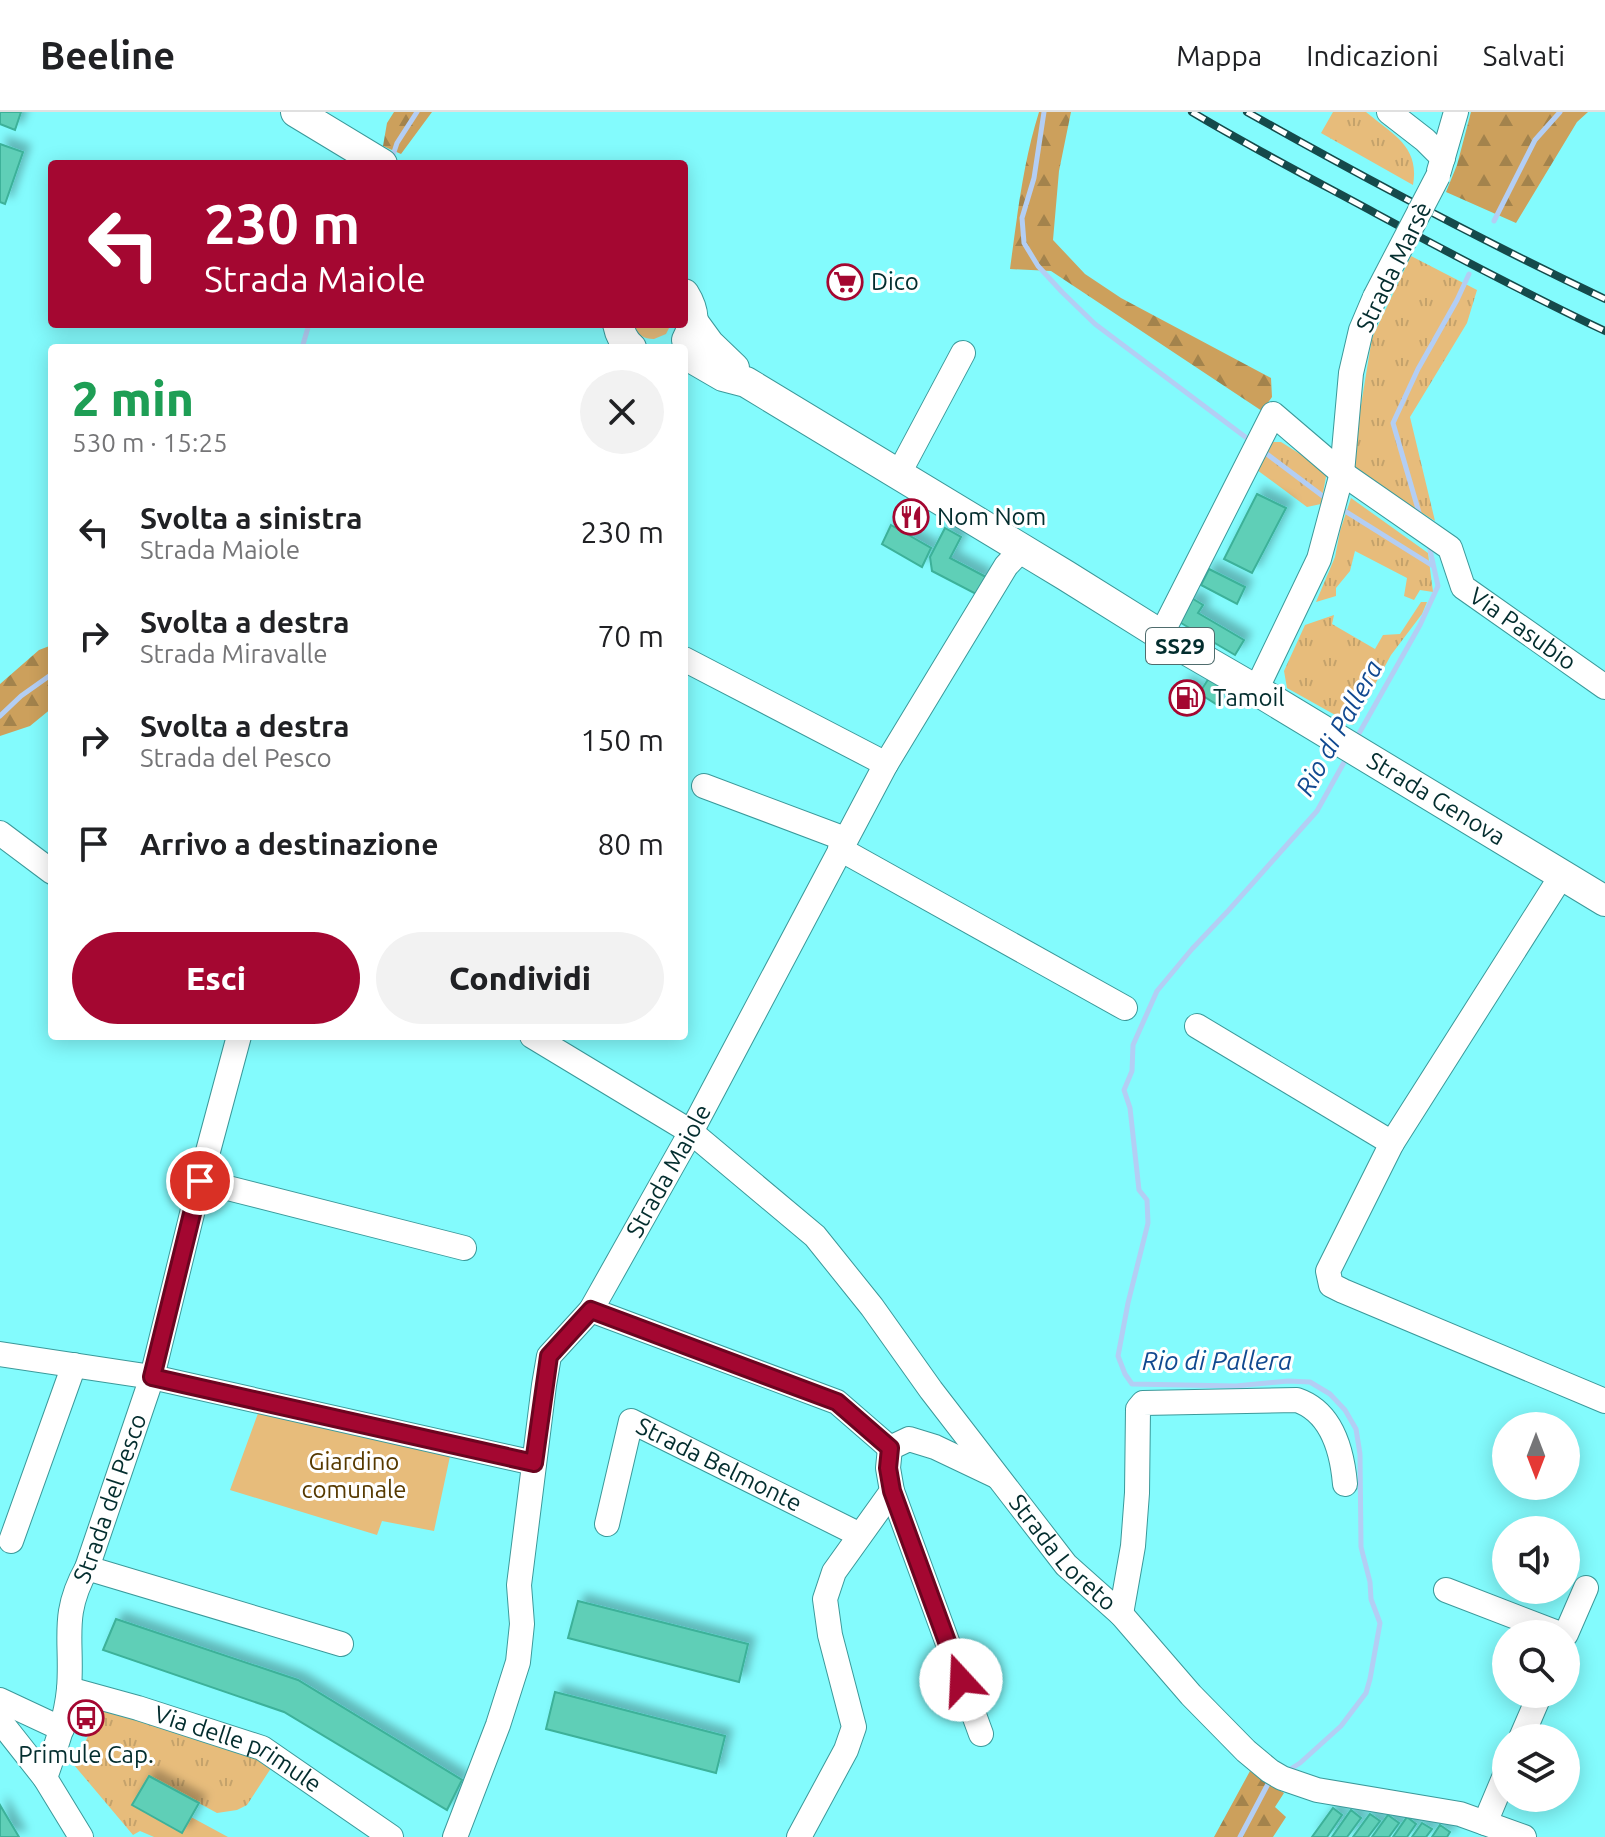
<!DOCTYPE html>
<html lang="it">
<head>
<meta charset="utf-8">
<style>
  :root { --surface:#fff; --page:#f2f2f2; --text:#202124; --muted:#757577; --line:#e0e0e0; --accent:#a40731 }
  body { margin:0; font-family:Ubuntu,sans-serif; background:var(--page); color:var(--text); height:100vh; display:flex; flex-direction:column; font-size:30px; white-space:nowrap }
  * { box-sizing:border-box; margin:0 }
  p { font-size:26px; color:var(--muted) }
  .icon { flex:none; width:44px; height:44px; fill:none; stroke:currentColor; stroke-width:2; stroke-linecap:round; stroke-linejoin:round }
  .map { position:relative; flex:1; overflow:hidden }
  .side { position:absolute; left:48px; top:232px; width:640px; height:696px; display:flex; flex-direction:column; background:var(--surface); border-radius:8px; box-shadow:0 4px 20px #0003 }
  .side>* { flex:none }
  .top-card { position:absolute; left:48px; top:48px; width:640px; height:168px; border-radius:8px; box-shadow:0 4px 20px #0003; background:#a40731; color:#fff; overflow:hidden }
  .needle { width:52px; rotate:180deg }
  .controls { position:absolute; left:1492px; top:1300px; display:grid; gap:16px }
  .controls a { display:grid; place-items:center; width:88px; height:88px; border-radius:50%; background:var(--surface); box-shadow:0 4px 20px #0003; font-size:40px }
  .pin { position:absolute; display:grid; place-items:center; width:68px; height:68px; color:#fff; margin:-34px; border:4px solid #fff; border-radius:50%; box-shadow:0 2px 8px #0007 }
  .me { position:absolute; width:88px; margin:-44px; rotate:340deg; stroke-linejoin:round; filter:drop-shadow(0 0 6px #0008) }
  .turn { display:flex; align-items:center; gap:28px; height:168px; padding:0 24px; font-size:36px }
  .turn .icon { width:104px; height:104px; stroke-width:2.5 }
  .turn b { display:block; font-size:56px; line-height:68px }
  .round { display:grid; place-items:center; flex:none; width:84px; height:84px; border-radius:42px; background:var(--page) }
  .headline { display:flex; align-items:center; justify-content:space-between; height:136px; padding:0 24px }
  h1 { font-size:48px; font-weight:800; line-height:60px; color:#1e9e55 }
  .primary-button { display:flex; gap:16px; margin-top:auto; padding:16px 24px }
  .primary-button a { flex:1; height:92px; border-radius:48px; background:var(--accent); color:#fff; font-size:32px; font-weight:800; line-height:92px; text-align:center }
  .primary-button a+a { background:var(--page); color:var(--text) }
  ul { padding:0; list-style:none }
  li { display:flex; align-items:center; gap:24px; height:104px; padding:0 24px }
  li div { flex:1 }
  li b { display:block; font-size:30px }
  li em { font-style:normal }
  header { display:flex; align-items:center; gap:48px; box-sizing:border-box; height:112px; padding:0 40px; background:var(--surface); border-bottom:2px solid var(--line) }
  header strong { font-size:38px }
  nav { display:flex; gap:44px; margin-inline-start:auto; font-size:28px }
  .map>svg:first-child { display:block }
  .grass { fill:url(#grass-tufts) }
  .forest { fill:url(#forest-firs) }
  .park { fill:#e7bc7b }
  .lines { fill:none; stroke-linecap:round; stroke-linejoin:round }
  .stream { stroke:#b3cef4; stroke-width:5 }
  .building { fill:#5fcfb7; stroke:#3cb199; stroke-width:2; filter:url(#shadow) }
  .minor-casing { stroke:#3b999a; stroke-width:26 }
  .major-casing { stroke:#3b999a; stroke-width:32 }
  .minor { stroke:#fff; stroke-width:24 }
  .major { stroke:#fff; stroke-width:30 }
  .rail-casing { stroke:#154a4b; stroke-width:8 }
  .rail { stroke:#fff; stroke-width:5; stroke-dasharray:15; stroke-linecap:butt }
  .minor-bridge-casing { stroke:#3b999a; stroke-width:26; stroke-linecap:butt }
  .minor-bridge { stroke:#fff; stroke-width:24 }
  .route-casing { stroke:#6b0520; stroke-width:20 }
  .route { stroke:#a40731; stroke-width:14 }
  .labels { text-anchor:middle; stroke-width:6; stroke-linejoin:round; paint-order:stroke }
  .shield { fill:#fff; stroke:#4f6c6d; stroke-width:2 }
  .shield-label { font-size:22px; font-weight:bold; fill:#032d2e }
  .street-label { font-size:24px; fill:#032d2e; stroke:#fff }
  .poi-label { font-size:24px; fill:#032d2e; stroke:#fff; text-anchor:start }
  .park-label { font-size:24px; fill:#563900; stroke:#fff }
  .water-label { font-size:26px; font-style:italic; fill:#114990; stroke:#fff }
</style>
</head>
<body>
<header>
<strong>Beeline</strong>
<nav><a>Mappa</a><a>Indicazioni</a><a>Salvati</a></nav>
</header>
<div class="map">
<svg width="1605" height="1725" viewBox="0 0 1605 1725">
  <defs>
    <pattern id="grass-tufts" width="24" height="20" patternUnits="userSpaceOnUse" patternTransform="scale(2)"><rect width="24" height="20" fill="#e7bc7b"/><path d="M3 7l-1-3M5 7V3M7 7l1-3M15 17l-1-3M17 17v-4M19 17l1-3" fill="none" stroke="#c4a26b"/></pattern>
    <pattern id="forest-firs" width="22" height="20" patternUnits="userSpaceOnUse" patternTransform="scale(2)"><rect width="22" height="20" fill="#cca05c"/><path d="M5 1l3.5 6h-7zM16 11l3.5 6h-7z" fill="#a3834c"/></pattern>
    <filter id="shadow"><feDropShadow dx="7" dy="-7" stdDeviation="4" flood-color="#0004"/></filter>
  </defs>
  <rect width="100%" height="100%" fill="#83fbfd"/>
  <path class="grass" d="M 1333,0 L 1366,0 C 1392,22 1420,34 1413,73 L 1321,21 Z
    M 1411,144 L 1477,178 L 1467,211 L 1410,305 L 1435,409 L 1360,362 L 1351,354 L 1372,226 Z
    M 634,212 L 671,212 L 666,222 L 654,227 C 644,227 637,223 634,212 Z
    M 1268,330 L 1281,330 L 1327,359 L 1321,392 L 1307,395 L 1257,358 Z
    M 1351,386 L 1428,441 L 1433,480 L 1420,478 L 1414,488 L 1404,484 L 1407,466 L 1355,439 L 1350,459 L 1336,476 L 1336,484 L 1316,490 L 1335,445 L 1340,419 Z
    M 1421,490 L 1427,490 L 1422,502 L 1391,543 L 1353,613 L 1287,576 L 1284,559 L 1305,513 L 1334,503 L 1332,512 L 1375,537 L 1383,523 L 1400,522 Z
    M 104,1591 L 275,1650 L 247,1693 L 237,1698 L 217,1701 L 149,1664 L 132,1693 L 181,1721 L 191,1705 L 228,1725 L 154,1725 L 140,1719 L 133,1723 L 74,1653 Z"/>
  <path class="forest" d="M 394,0 L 432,0 L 401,42 L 383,34 L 387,11 Z
    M 1039,0 L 1071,0 L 1059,59 L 1053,128 L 1085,162 L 1121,186 L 1271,266 L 1272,285 L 1262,299 L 1051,159 L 1010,157 C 1017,105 1023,51 1039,0 Z
    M 1471,0 L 1588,0 L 1577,10 L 1516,111 L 1446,80 L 1457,53 Z
    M 52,533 L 52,596 L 30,614 L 0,624 L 0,572 L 39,538 Z
    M 1250,1659 L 1284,1681 L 1275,1695 L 1286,1705 L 1273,1725 L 1214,1725 Z"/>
  <path class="park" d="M 261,1293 L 452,1335 L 434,1419 L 382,1409 L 377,1423 L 230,1378 Z"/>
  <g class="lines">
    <path class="stream" d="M 1044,0 L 1034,66 L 1022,106 L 1024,131 L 1038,154 L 1062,180 L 1095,212 L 1252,330
      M 393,43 L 397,31 L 417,0
      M 1494,109 L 1535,28 L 1560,0
      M 302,236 L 309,212
      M 1263,339 L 1328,388
      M 1340,396 L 1433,454
      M 1420,404 L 1393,311 L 1418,257 L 1457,188 L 1469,162
      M 0,604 L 21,584 L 52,562
      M 1357,625 L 1420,513 L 1438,474 L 1429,433
      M 1289,1658 L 1300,1651 L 1341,1614 L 1366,1581 L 1370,1567 L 1380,1511 L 1371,1487 L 1370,1470 L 1361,1435 L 1360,1342 L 1356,1317 L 1345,1298 L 1330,1282 L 1310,1270 L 1288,1269 L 1236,1274 L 1132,1272 L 1125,1262 L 1118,1244 L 1128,1191 L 1148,1111 L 1147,1088 L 1139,1078 L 1130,996 L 1124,978 L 1132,959 L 1133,933 L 1157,879 L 1192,837 L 1228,799 L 1317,699 L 1347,645
      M 1240,1725 L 1269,1670 L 1273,1668"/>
  </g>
  <path class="building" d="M 0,0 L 21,0 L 15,18 L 0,12 Z
    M 0,32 L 23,40 L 5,92 L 0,90 Z
    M 1257,382 L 1286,396 L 1252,461 L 1224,447 Z
    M 891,413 L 931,436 L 922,455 L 882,432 Z
    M 945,416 L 961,425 L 950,446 L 986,465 L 976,482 L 932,459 L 930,445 Z
    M 1209,457 L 1245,475 L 1237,492 L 1201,473 Z
    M 1190,485 L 1203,493 L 1198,501 L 1244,528 L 1235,543 L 1176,508 Z
    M 1209,566 L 1226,576 L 1216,592 L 1200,582 L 1190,597 L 1175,588 L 1185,571 L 1200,580 Z
    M 578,1489 L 748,1532 L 739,1570 L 568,1526 Z
    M 116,1507 L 298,1568 L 462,1668 L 447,1698 L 284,1600 L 103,1538 Z
    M 555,1580 L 725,1624 L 716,1661 L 546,1617 Z
    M 149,1664 L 199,1691 L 182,1721 L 132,1693 Z
    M 0,1693 L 19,1725 L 0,1725 Z
    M 1333,1696 L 1342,1703 L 1327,1725 L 1312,1725 Z
    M 1351,1698 L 1361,1706 L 1347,1725 L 1332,1725 Z
    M 1370,1702 L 1380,1709 L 1368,1725 L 1353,1725 Z
    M 1388,1703 L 1399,1711 L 1389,1725 L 1372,1725 Z
    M 1407,1705 L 1416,1712 L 1407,1725 L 1393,1725 Z
    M 1422,1711 L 1432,1717 L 1426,1725 L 1412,1725 Z
    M 1440,1713 L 1450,1720 L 1447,1725 L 1432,1725 Z"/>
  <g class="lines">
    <defs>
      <g id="minor">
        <path d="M 1389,0 L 1425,28 L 1443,46"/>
        <path d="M 1439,59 L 1456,0"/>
        <path d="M 898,363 L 963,241"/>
        <path id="s1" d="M 1161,523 L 1273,302 L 1342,361 L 1450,436 L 1463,475 L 1605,575"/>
        <path d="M 684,547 L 886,652"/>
        <path d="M 1256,578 L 1319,447 L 1342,361 L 1351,261 L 1361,218 L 1375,185"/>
        <path d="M 704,674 L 845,727"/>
        <path d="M 0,721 L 52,760"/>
        <path d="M 840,737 L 1125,896"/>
        <path d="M 1562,763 L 1392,1031 L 1328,1159 L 1331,1173 L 1343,1179 L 1605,1289"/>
        <path d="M 1197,914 L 1392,1031"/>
        <path id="s2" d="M 532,924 L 691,1020 L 815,1124 L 872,1195 L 931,1278 L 1066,1453 L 1121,1502 L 1191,1583 L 1246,1639 L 1270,1659 L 1282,1666 L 1317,1678 L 1460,1702 L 1524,1725"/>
        <path d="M 200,1069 L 464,1136"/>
        <path d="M 591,1198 L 837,1290 L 890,1336 L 909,1327 L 935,1335 L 996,1364"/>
        <path d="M 0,1242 L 152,1265 L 534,1351"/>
        <path d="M 890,1336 L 888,1356 L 892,1379 L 981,1622"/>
        <path id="s3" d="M 607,1412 L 631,1309 L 860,1423"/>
        <path d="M 11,1429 L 74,1253"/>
        <path d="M 87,1456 L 341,1532"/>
        <path d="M 1446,1478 L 1560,1522"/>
        <path d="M 1121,1502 L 1133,1434 L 1137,1381 L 1138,1297 L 1143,1291 L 1297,1288 C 1332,1300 1342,1338 1345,1372"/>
        <path d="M 1566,1522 L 1586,1476"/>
        <path id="s4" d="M 69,1577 L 138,1596 L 262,1636 L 391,1725"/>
        <path d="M 0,1588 L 62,1617"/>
        <path d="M 0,1609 L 45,1666 L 81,1725"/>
        <path d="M 1521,1626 L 1540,1582"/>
        <path id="s5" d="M 45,1666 C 55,1637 66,1608 69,1577 C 73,1528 60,1504 87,1456 L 152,1265 L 200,1069 L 239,924"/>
        <path d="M 1485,1711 L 1506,1661"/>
        <path id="s6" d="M 455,1725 L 498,1613 L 518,1550 L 522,1512 L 519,1473 L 544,1273 L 549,1244 L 591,1198 L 691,1020 L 886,652 L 1006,454 L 1022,437"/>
        <path d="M 799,1725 L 846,1638 L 854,1615 L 830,1523 L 825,1487 L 834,1460 L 892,1379"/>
      </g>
      <g id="major">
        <path d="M 296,0 L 382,52"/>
        <path d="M 684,182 C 694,198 696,212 687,228"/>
        <path d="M 693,210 L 709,232 L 734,256"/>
        <path d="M 618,212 C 620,222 624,230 631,236"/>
        <path id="s7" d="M 684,244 L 692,246 L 723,264 L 746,270 L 1065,463 L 1161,523 L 1256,578 L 1605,789"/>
      </g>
    </defs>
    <use href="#minor" class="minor-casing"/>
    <use href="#major" class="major-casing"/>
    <use href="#minor" class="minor"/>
    <use href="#major" class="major"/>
    <defs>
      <path id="rail" d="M 1192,0 C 1252,36 1314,68 1375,101 C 1451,142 1527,182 1605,219
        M 1247,0 C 1364,66 1483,129 1605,187"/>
    </defs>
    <use href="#rail" class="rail-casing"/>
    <use href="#rail" class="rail"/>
    <defs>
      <path id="minor-bridge" d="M 1375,185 L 1438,64"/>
    </defs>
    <use href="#minor-bridge" class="minor-bridge-casing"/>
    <use href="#minor-bridge" class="minor-bridge"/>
  </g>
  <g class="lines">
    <defs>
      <path id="route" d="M 200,1069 L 152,1265 L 534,1351 L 549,1244 L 591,1198 L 837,1290 L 890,1336 L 888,1356 L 892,1379 L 961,1568"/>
    </defs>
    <use href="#route" class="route-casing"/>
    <use href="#route" class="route"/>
  </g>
  <defs>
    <symbol id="supermarket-ring" viewBox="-11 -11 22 22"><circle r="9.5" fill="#fff" stroke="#a40731" stroke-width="1.5"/><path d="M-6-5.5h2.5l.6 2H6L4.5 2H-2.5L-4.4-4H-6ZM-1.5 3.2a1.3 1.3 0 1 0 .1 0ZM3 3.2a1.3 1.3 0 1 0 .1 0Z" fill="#a40731"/></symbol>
    <symbol id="restaurant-ring" viewBox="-11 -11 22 22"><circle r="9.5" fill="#fff" stroke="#a40731" stroke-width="1.5"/><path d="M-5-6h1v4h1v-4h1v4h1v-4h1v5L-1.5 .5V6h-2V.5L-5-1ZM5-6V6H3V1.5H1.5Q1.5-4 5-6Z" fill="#a40731"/></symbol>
    <symbol id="fuel-ring" viewBox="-11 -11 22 22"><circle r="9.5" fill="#fff" stroke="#a40731" stroke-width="1.5"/><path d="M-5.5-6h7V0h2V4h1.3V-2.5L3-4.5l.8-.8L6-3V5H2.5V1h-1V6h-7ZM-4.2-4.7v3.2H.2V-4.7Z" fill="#a40731"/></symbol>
    <symbol id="bus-ring" viewBox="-11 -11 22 22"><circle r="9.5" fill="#fff" stroke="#a40731" stroke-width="1.5"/><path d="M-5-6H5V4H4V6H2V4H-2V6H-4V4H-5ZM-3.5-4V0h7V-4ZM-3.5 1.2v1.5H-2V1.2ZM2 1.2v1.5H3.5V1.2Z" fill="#a40731"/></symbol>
  </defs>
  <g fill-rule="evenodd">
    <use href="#supermarket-ring" x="825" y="150" width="40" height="40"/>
    <use href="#restaurant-ring" x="891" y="385" width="40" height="40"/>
    <use href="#fuel-ring" x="1167" y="566" width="40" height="40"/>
    <use href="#bus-ring" x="66" y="1586" width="40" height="40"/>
  </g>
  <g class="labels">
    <rect class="shield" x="1146" y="516" width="68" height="36" rx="6"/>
    <g class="shield-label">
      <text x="1180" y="542">SS29</text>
    </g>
    <g class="street-label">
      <text transform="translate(1394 155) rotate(-64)" y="8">Strada Marsè</text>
      <text dy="8" stroke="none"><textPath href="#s1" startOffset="584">Via Pasubio</textPath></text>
      <text dy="8" stroke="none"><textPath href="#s7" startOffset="874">Strada Genova</textPath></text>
      <text dy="8" stroke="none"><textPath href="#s6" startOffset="716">Strada Maiole</textPath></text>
      <text dy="8" stroke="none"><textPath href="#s3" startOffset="204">Strada Belmonte</textPath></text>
      <text dy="8" stroke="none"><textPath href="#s5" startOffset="290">Strada del Pesco</textPath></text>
      <text dy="8" stroke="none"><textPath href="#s2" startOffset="750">Strada Loreto</textPath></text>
      <text dy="8" stroke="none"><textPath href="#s4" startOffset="180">Via delle primule</textPath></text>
    </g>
    <g class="poi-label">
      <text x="871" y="178">Dico</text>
      <text x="937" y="413">Nom Nom</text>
      <text x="1213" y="594">Tamoil</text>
      <text x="86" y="1651" text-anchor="middle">Primule Cap.</text>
    </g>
    <g class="park-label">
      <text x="354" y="1358">Giardino<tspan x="354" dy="28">comunale</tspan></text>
    </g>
    <g class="water-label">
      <text transform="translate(1339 616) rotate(-61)" y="9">Rio di Pallera</text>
      <text x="1217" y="1258">Rio di Pallera</text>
    </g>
  </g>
</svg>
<div class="controls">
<a><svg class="needle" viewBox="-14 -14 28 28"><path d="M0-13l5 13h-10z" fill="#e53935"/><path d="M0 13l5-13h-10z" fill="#757577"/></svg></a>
<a><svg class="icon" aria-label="sound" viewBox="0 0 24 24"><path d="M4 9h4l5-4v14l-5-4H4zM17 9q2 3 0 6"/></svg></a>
<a><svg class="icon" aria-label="search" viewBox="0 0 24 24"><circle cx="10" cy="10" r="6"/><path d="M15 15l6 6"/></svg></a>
<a><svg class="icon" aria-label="layers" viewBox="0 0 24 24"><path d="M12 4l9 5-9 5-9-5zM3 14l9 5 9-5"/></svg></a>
</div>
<div class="pin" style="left:200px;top:1069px;background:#d93025"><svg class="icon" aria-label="arrive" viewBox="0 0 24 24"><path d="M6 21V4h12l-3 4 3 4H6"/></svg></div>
<svg class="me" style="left:961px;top:1568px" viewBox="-20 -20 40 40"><circle r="19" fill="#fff"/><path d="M0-13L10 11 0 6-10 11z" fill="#a40731"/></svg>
<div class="top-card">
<div class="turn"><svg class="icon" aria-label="left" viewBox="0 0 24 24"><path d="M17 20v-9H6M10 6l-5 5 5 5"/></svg><div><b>230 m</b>Strada Maiole</div></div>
</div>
<section class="side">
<div class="headline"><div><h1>2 min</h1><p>530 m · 15:25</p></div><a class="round"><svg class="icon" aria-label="close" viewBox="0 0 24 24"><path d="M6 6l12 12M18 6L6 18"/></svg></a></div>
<ul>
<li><svg class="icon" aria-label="left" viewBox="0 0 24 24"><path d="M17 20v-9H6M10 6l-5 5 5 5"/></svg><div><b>Svolta a sinistra</b><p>Strada Maiole</p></div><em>230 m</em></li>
<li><svg class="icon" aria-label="right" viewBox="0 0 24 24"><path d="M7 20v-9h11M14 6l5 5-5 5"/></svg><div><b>Svolta a destra</b><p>Strada Miravalle</p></div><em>70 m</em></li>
<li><svg class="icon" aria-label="right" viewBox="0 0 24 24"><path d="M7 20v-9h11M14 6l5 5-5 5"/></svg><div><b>Svolta a destra</b><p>Strada del Pesco</p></div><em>150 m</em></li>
<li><svg class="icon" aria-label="arrive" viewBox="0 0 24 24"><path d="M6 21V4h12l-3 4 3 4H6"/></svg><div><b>Arrivo a destinazione</b></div><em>80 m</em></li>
</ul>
<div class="primary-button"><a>Esci</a><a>Condividi</a></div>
</section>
</div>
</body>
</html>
